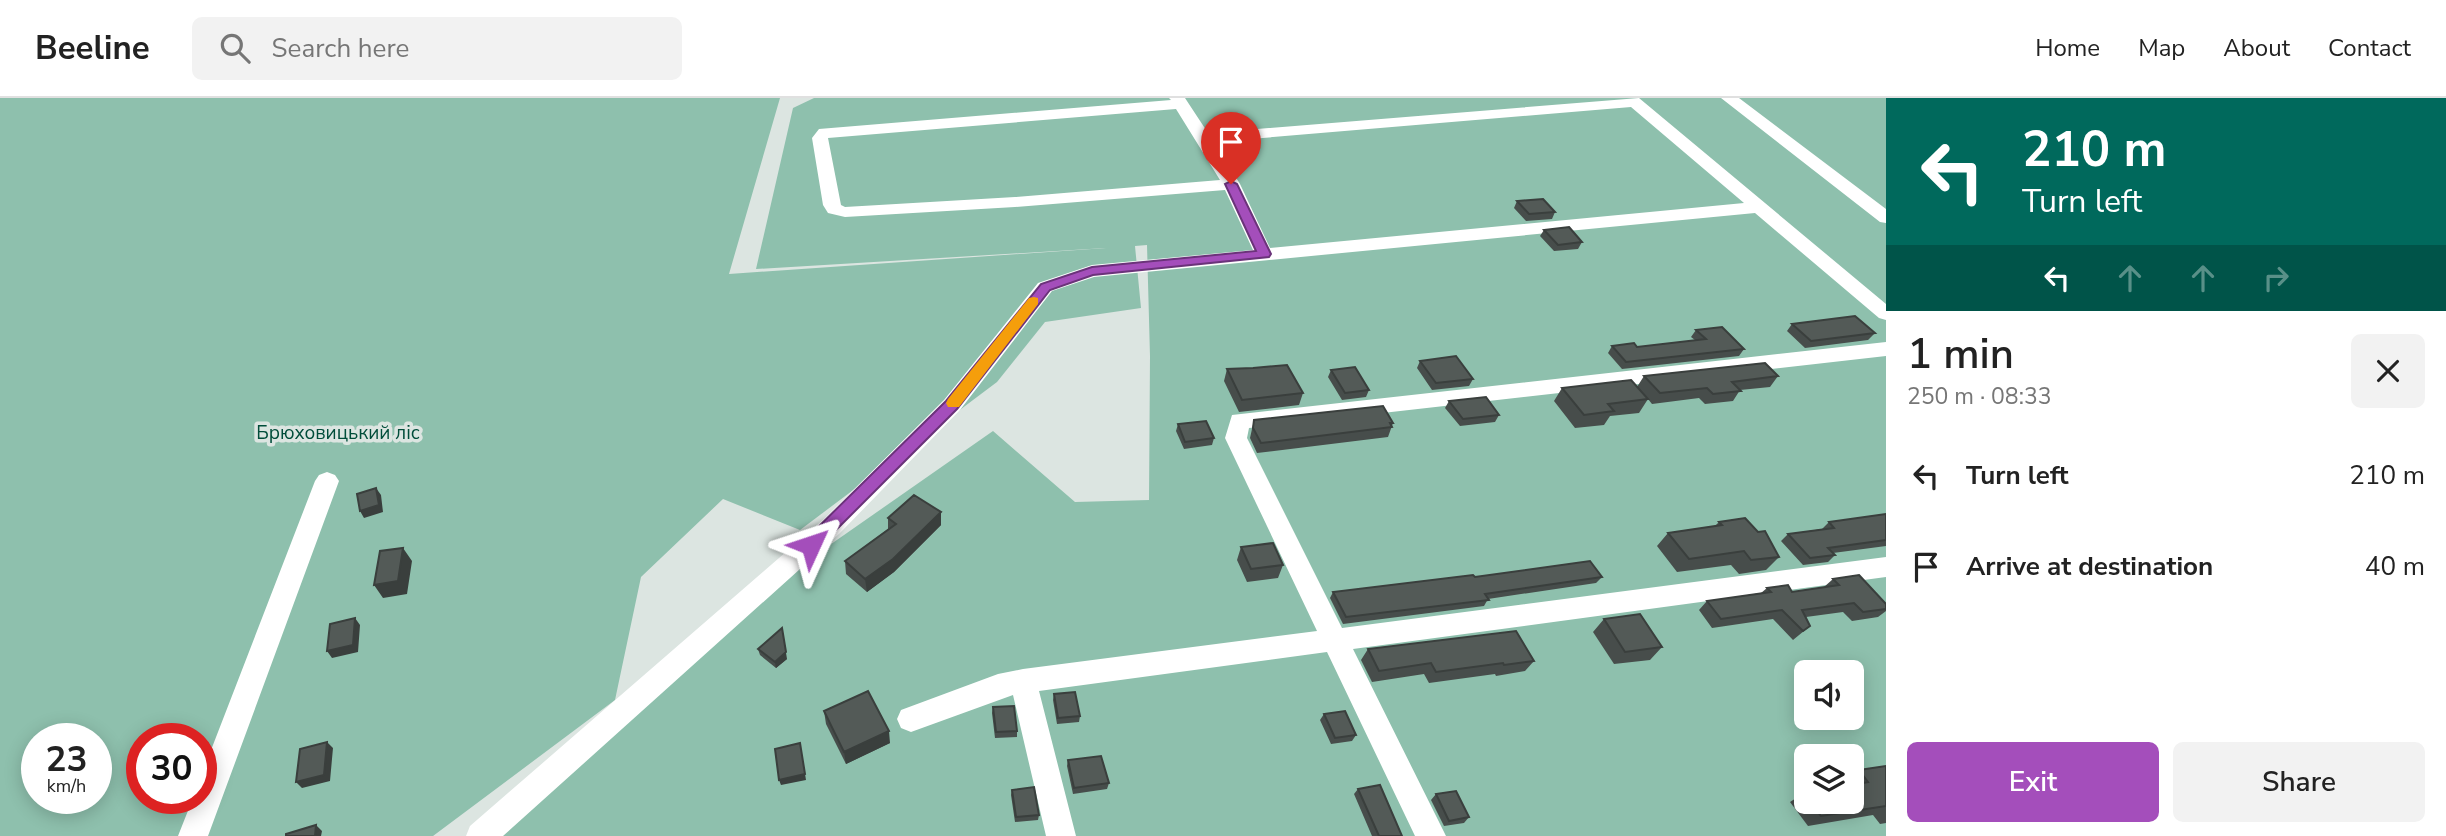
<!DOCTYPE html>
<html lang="en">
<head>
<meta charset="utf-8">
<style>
  :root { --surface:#fff; --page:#f2f2f2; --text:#222; --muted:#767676; --line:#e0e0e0; --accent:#a44ebb }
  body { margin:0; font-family:"Nunito Sans",sans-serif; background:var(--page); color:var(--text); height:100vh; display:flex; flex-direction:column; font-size:26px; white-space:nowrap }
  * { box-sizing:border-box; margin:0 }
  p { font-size:23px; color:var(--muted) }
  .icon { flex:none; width:38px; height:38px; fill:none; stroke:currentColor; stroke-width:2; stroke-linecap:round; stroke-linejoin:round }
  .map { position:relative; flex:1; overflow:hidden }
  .details { display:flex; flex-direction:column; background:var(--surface); width:560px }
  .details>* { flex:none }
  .guide { background:#00695c; color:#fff; overflow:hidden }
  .tools { position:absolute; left:1794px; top:562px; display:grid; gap:14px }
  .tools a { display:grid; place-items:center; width:70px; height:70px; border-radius:10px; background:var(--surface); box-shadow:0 4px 18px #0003; font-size:35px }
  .speed { position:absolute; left:21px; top:625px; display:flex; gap:14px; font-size:35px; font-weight:700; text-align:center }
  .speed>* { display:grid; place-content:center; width:91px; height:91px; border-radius:50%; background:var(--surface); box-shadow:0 4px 18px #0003; line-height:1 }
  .speed small { font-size:18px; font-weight:400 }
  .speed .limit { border:10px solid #d22; background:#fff; color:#111 }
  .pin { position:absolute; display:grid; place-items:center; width:60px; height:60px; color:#fff; margin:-72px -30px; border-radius:50% 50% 50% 0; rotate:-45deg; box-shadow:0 0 7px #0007 }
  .pin .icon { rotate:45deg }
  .me { position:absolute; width:77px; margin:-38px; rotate:48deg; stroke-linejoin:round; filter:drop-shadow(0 0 5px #0008) }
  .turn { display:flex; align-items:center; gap:24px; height:147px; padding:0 21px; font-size:32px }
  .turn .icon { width:91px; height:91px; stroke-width:2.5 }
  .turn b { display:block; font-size:49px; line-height:60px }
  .lanes { display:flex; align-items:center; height:66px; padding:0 21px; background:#0003; justify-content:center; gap:35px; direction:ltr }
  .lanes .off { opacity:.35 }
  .round { display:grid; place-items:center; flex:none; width:74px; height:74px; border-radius:10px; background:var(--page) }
  .summary { display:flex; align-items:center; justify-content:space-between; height:119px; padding:0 21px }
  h1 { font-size:42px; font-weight:600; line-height:52px }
  .cta { display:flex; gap:14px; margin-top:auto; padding:14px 21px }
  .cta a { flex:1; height:80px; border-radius:10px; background:var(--accent); color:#fff; font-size:28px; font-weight:600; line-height:80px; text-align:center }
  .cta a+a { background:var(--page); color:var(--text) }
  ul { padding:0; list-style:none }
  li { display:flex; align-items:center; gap:21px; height:91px; padding:0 21px }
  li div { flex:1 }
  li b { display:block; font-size:26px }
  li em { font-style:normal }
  header { display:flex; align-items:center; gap:42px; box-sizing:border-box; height:98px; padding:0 35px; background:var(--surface); border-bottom:2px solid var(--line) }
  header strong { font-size:33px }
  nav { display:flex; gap:38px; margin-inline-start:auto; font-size:24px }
  .search { width:490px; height:63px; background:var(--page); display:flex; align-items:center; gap:18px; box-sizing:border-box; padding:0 24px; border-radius:10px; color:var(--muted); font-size:26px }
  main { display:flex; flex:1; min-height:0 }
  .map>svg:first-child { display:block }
  .green { fill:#8ec0ad; fill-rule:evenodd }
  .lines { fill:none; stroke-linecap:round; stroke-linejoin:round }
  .minor { fill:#fff; fill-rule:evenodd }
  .wall { fill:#474d4b }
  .shaded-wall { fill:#3a3f3d }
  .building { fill:#535a57; stroke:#3a3f3d; stroke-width:2 }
  .route { fill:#a44ebb; stroke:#6b337a; stroke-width:2 }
  .slow { fill:#f59e0b }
  .labels { text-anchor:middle; stroke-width:7; stroke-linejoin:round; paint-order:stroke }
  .park-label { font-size:19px; fill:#014d3a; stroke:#dce5e1 }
</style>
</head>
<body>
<header>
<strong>Beeline</strong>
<div class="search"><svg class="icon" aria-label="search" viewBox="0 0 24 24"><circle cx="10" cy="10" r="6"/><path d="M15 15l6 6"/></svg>Search here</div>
<nav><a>Home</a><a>Map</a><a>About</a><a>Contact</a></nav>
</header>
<main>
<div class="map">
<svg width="1886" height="738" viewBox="0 0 1886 738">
  <rect width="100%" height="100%" fill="#dce5e1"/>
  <path class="green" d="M 0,0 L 780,0 L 729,176 L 1106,150 L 756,171 L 793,10 L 814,0 L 1886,0 L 1886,738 L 496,738 L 771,488 L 993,333 L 1075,404 L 1149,402 L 1150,258 L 1147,147 L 1135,148 L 1141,210 L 1045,224 L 997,284 L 800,432 L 723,401 L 641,479 L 615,602 L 433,738 L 0,738 ZM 1806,574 L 1852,574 L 1852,620 L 1806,620 ZM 37,640 L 96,640 L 96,700 L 37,700 ZM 142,640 L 201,640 L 201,700 L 142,700 ZM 1806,658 L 1852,658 L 1852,704 L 1806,704 Z"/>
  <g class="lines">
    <path class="minor" d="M 1169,0 L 1185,0 L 1208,35 L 1639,0 L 1886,206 L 1886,222 L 1879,220 L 1755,115 L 1094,179 L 1052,193 L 960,312 L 840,435 L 503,738 L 466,738 L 470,728 L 824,421 L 944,302 L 1038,185 L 1092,167 L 1253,152 L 1225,92 L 1015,109 L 845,119 L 828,115 L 823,107 L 812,40 L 819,31 L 1171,2 ZM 1631,9 L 1744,105 L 1270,150 L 1240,86 L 1214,44 ZM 1176,11 L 1220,82 L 1015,99 L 845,109 L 841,107 L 828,40 Z
      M 1721,0 L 1739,0 L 1886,111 L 1886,125 L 1880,124 Z
      M 1886,244 L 1886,258 L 1249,330 L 1247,340 L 1342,530 L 1886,459 L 1886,479 L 1353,551 L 1446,738 L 1415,738 L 1327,554 L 1039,593 L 1076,738 L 1046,738 L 1013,597 L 911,634 L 901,630 L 897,621 L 901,612 L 998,576 L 1023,571 L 1317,533 L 1225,340 L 1232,317 Z
      M 327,374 L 335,377 L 339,383 L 208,738 L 178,738 L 193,700 L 201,700 L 201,678 L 315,383 L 319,377 Z"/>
  </g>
  <path class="wall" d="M 1517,103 L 1555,114 L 1552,121 L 1526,123 L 1514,110 Z
    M 1544,132 L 1582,144 L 1578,151 L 1554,153 L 1540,138 Z
    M 1792,226 L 1875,235 L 1868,242 L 1805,250 L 1787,233 Z
    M 1696,232 L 1744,251 L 1739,258 L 1622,271 L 1608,255 L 1612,248 L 1637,249 L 1695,242 L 1691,239 Z
    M 1420,263 L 1473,281 L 1469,288 L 1432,292 L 1417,270 Z
    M 1227,271 L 1303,295 L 1299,307 L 1239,314 L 1224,283 Z
    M 1331,272 L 1369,292 L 1366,299 L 1342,302 L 1328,279 Z
    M 1644,278 L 1778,278 L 1770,289 L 1740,292 L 1733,303 L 1705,306 L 1699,300 L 1652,306 L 1648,301 L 1639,315 L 1610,318 L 1604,327 L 1575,330 L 1554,303 L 1562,290 L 1637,289 Z
    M 1449,303 L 1499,317 L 1495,324 L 1460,328 L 1445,310 Z
    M 1254,322 L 1393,325 L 1388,339 L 1257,355 L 1250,340 Z
    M 1178,326 L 1214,340 L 1212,347 L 1184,351 L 1176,333 Z
    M 941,414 L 941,427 L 894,474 L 867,494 L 846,476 L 845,463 L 888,431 L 888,420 Z
    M 1886,416 L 1886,448 L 1833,455 L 1835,457 L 1828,464 L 1803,467 L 1781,443 L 1788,436 L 1822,431 L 1829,424 Z
    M 1719,424 L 1779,459 L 1766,472 L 1739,476 L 1731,467 L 1677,474 L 1657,448 L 1668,435 L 1715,428 Z
    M 1241,449 L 1283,467 L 1278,480 L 1247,484 L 1237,462 Z
    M 1475,479 L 1602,479 L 1596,485 L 1488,501 L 1484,508 L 1343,526 L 1330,500 L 1333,494 Z
    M 1833,481 L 1886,506 L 1886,513 L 1878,519 L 1852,523 L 1843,514 L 1806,519 L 1810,528 L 1793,542 L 1773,521 L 1712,530 L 1699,512 L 1707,503 L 1761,495 L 1767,490 L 1792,494 L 1824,489 Z
    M 1604,521 L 1662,549 L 1650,562 L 1614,566 L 1593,534 Z
    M 758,551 L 787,561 L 776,570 L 760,557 Z
    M 1368,551 L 1534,563 L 1525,573 L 1496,578 L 1495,576 L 1429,585 L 1424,576 L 1372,584 L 1361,562 Z
    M 1054,596 L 1080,618 L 1079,624 L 1057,626 L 1053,602 Z
    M 993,609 L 1017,633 L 1017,639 L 995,640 L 992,615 Z
    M 824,613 L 890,645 L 846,666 L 826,626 Z
    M 1324,616 L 1356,637 L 1352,643 L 1331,646 L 1320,622 Z
    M 1068,662 L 1109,685 L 1107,691 L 1073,696 L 1067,668 Z
    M 1886,668 L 1886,725 L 1880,726 L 1873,717 L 1808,728 L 1790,704 L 1804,695 L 1806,695 L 1806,704 L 1852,704 L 1852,677 L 1859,672 Z
    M 1358,691 L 1402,738 L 1372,738 L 1354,696 Z
    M 1012,692 L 1039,717 L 1038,722 L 1015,724 L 1011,697 Z
    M 1436,696 L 1469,719 L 1464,725 L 1444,728 L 1431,702 Z"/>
  <path class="shaded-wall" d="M 376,390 L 381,397 L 383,414 L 364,420 L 360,413 Z
    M 941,414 L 941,427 L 894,474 L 867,494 L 865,481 Z
    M 403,450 L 412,463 L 407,496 L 383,500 L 374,487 Z
    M 355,520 L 360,527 L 358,554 L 332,560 L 327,553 Z
    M 782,530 L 787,561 L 776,570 L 775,564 Z
    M 889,633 L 890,645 L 846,666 L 844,654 Z
    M 327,644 L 333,650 L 330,683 L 302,690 L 296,684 Z
    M 800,645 L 806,682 L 781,687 L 779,682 Z
    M 316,727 L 322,733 L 321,738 L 315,738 Z"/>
  <path class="building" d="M 1543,101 L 1555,114 L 1529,116 L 1517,103 Z
    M 1569,129 L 1582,144 L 1558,147 L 1544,132 Z
    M 1855,218 L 1875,235 L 1811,243 L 1792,226 Z
    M 1722,229 L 1744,251 L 1626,264 L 1612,248 L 1634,245 L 1637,249 L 1706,241 L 1696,232 Z
    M 1456,258 L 1473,281 L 1436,285 L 1420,263 Z
    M 1765,265 L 1778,278 L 1732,284 L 1741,293 L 1713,296 L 1707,290 L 1660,295 L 1644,278 Z
    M 1287,267 L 1303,295 L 1242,302 L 1227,271 L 1253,270 Z
    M 1355,269 L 1369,292 L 1345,295 L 1331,272 Z
    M 1631,282 L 1648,301 L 1608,306 L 1614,313 L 1584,317 L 1562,290 Z
    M 1486,299 L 1499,317 L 1463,321 L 1449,303 Z
    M 1383,308 L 1393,325 L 1390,325 L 1392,329 L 1261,345 L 1253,330 L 1254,322 Z
    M 1206,323 L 1214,340 L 1185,344 L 1178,326 Z
    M 376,390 L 379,407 L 360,413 L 357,396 Z
    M 914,397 L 941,414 L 893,461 L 865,481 L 845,463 L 896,426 L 888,420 Z
    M 1886,416 L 1886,442 L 1828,450 L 1835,457 L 1810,460 L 1788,436 L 1834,430 L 1829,424 Z
    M 1745,420 L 1758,434 L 1765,433 L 1779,459 L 1751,462 L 1744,453 L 1689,461 L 1668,435 L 1722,427 L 1719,424 Z
    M 1273,445 L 1283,467 L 1251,471 L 1241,449 Z
    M 403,450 L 398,483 L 374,487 L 380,453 Z
    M 1590,463 L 1602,479 L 1485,496 L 1489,502 L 1346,519 L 1333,494 L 1473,477 L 1475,479 Z
    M 1859,477 L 1886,506 L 1886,511 L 1863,514 L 1854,505 L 1802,512 L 1810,528 L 1803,533 L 1782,512 L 1721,521 L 1707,503 L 1771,494 L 1767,490 L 1788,487 L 1792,494 L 1839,487 L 1833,481 Z
    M 1640,516 L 1662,549 L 1625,554 L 1604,521 Z
    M 355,520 L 353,547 L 327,553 L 330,526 Z
    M 782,530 L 786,554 L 775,564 L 758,551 Z
    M 1516,533 L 1534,563 L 1504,567 L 1503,565 L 1436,574 L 1431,565 L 1379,573 L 1368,551 Z
    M 868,593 L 889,633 L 844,654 L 824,613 Z
    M 1075,594 L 1080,618 L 1058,620 L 1054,596 Z
    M 1014,608 L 1017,633 L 996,634 L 993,609 Z
    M 1345,613 L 1356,637 L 1335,640 L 1324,616 Z
    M 327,644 L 324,677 L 296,684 L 300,651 Z
    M 800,645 L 805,676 L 779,682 L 775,651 Z
    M 1101,658 L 1109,685 L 1074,690 L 1068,662 Z
    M 1886,668 L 1886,708 L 1821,718 L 1810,704 L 1852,704 L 1852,687 L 1868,684 L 1859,672 Z
    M 1380,687 L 1402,738 L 1379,738 L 1358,691 Z
    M 1034,689 L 1039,717 L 1016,719 L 1012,692 Z
    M 1456,693 L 1469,719 L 1449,723 L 1436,696 Z
    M 316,727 L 315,738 L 286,738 L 286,736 Z"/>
  <path class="route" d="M 1231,83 L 1237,86 L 1271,156 L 1269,159 L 1093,177 L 1050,192 L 957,311 L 817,451 L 805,451 L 803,447 L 805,442 L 946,303 L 1041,186 L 1092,169 L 1256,153 L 1225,86 Z"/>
  <path class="slow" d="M 1034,199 L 1038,200 L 1038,206 L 959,309 L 948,309 L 946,305 L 948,301 L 1029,200 Z"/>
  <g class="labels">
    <g class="park-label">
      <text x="338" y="341">Брюховицький ліс</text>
    </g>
  </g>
</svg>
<div class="tools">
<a><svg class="icon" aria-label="sound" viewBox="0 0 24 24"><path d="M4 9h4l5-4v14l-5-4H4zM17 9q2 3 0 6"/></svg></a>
<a><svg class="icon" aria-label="layers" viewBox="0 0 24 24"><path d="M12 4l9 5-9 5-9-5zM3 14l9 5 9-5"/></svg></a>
</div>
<div class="speed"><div>23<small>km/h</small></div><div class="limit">30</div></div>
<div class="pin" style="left:1231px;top:86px;background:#d93025"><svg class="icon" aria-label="arrive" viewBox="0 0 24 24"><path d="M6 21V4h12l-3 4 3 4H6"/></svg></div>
<svg class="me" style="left:811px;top:447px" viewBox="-20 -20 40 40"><path d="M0-17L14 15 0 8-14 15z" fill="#a44ebb" stroke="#fff" stroke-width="4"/></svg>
</div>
<section class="details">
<div class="guide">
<div class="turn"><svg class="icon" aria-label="left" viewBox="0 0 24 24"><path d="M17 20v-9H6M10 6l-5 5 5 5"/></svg><div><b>210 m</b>Turn left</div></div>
<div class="lanes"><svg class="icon" aria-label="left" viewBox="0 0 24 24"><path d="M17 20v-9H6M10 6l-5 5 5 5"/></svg><svg class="icon off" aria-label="ahead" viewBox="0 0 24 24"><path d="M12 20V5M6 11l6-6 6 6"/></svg><svg class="icon off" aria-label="ahead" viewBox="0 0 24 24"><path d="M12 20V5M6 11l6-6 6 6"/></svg><svg class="icon off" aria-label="right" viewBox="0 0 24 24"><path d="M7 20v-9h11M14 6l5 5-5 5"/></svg></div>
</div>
<div class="summary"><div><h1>1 min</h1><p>250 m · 08:33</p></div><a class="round"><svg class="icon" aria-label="close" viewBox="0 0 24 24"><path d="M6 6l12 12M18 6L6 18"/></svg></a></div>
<ul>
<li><svg class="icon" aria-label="left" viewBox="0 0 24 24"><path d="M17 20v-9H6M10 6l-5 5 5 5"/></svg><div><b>Turn left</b></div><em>210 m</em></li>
<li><svg class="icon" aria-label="arrive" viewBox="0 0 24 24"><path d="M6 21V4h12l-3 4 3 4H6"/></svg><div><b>Arrive at destination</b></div><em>40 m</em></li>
</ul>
<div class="cta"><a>Exit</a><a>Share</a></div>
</section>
</main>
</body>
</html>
